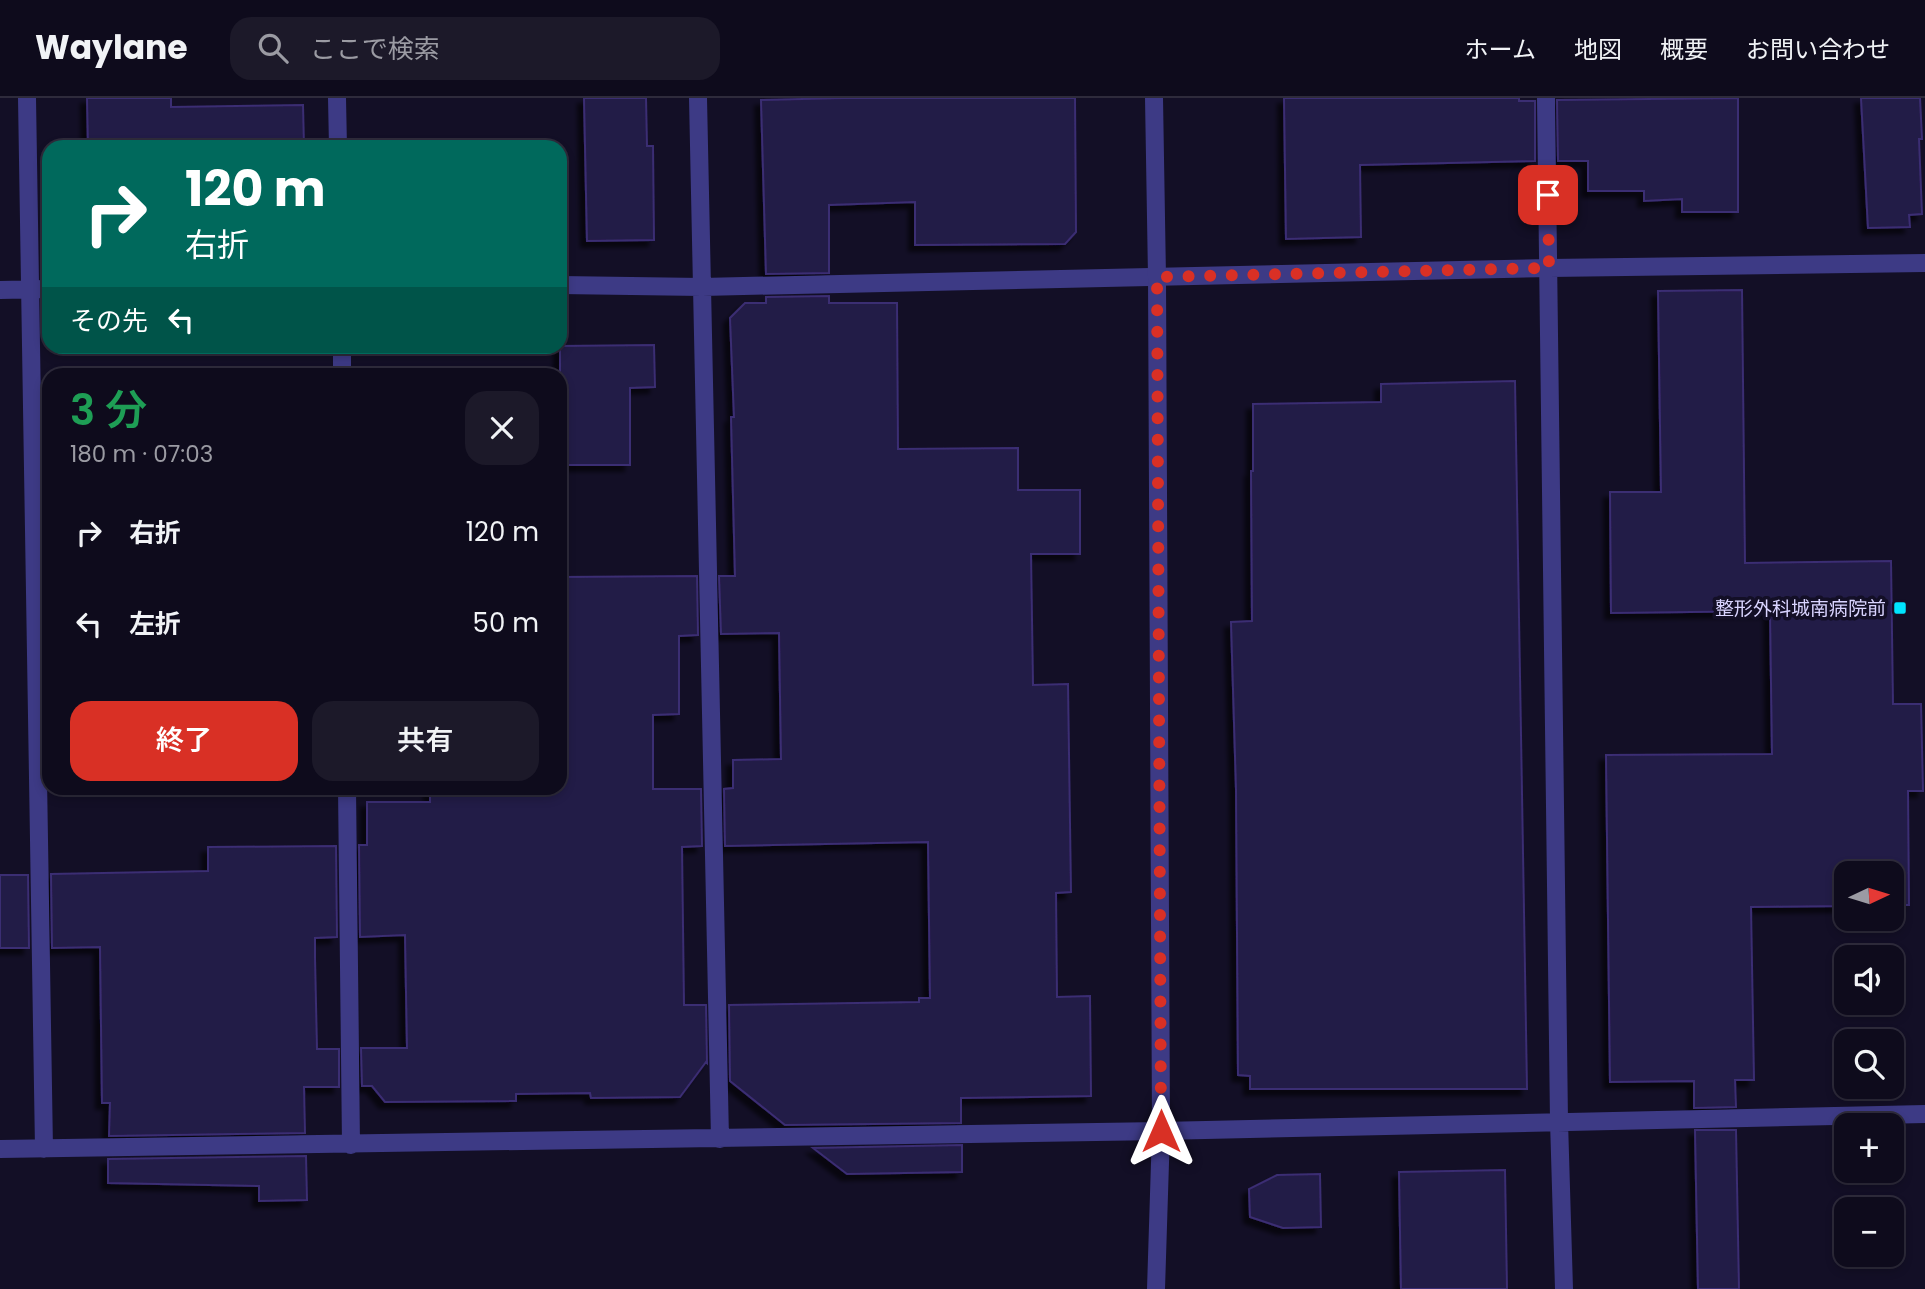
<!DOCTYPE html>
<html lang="ja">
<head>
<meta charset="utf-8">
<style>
  :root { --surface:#0e0b1c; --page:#1c1929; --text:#f1f3f6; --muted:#9b9ba3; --line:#2e2b3b; --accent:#d93025 }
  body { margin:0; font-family:Poppins,"Noto Sans JP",sans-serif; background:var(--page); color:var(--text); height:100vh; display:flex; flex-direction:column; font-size:26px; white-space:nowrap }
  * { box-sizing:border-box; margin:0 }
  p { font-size:23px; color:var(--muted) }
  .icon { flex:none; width:38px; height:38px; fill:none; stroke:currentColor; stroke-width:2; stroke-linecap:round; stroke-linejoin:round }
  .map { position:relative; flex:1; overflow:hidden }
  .side { position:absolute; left:42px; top:270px; width:525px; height:427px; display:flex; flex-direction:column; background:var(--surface); border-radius:21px; box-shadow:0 4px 10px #0003,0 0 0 2px var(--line) }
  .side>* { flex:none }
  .top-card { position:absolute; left:42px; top:42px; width:525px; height:214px; border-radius:21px; box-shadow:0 4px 10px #0003,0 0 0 2px var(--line); background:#00695c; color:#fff; overflow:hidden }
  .needle { width:46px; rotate:86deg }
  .buttons { position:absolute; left:1834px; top:763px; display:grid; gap:14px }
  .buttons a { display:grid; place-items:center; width:70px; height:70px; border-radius:14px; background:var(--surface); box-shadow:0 4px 10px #0003,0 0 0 2px var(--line); font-size:35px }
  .pin { position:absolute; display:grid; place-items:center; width:60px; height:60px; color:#fff; margin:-30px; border-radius:14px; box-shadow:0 4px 10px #0006 }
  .me { position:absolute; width:77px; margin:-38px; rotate:0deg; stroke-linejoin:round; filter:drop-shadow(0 0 5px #0008) }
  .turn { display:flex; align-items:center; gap:24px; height:147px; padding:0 28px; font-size:32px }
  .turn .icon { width:91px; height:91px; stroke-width:2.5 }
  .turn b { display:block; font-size:49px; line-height:60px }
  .then { display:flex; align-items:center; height:66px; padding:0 28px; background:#0003; gap:14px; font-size:26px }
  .round { display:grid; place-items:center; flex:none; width:74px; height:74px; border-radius:21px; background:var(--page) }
  .headline { display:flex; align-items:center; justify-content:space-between; height:119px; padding:0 28px }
  h1 { font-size:42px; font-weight:600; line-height:52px; color:#1e9e55 }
  .button { display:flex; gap:14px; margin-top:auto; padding:14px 28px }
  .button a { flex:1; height:80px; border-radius:21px; background:var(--accent); color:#fff; font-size:28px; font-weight:600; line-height:80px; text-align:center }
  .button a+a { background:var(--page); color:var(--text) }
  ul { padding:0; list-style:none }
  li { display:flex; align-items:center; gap:21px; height:91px; padding:0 28px }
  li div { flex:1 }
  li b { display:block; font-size:26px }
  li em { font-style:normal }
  header { display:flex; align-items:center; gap:42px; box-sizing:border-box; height:98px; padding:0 35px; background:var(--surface); border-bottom:2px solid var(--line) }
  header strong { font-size:33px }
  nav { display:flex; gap:38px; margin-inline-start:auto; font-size:24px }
  .search { width:490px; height:63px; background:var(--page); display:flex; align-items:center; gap:18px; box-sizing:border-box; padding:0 24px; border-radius:21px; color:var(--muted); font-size:26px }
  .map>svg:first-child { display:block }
  .building { fill:#241b47; stroke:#3b2d73; stroke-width:2; filter:url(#shadow) }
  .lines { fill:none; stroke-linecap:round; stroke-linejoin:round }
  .service { stroke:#3d3a85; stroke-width:18 }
  .minor { stroke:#3d3a85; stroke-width:18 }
  .tertiary { stroke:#3d3a85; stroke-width:18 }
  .route { stroke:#d93025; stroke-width:12; stroke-dasharray:0 21.6 }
  .poi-dot { fill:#00e5ff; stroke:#130f26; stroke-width:2.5 }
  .labels { text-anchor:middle; stroke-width:7; stroke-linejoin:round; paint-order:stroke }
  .poi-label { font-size:19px; fill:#d9d4ff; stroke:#130f26; text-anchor:end }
</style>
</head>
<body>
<header>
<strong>Waylane</strong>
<div class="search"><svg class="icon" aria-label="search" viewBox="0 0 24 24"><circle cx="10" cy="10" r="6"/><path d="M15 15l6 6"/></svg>ここで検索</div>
<nav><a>ホーム</a><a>地図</a><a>概要</a><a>お問い合わせ</a></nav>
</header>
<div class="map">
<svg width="1925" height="1191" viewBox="0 0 1925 1191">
  <defs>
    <filter id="shadow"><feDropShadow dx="-6" dy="6" stdDeviation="2" flood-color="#0009"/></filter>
  </defs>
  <rect width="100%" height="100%" fill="#130f26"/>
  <path class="building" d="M 87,0 L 171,0 L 171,9 L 303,7 L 304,49 L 88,49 Z
    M 584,0 L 646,0 L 647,48 L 653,48 L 654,142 L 587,143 Z
    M 844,0 L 1075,0 L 1076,134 L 1065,146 L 915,147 L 915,104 L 829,107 L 829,175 L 766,176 L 761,2 Z
    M 1284,0 L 1519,0 L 1519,3 L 1535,3 L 1535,63 L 1360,67 L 1361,139 L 1286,141 Z
    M 1738,0 L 1738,114 L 1682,114 L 1682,101 L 1644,103 L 1644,93 L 1588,93 L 1588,63 L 1558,63 L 1557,2 Z
    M 1861,0 L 1920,0 L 1922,41 L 1919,41 L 1922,116 L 1909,117 L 1910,129 L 1868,130 Z
    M 1742,192 L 1745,465 L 1891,463 L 1893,606 L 1921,606 L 1923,693 L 1908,693 L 1909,807 L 1892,807 L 1892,775 L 1846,775 L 1846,808 L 1751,809 L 1754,982 L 1735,982 L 1736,1009 L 1694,1010 L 1694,983 L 1610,984 L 1606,657 L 1772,656 L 1770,513 L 1611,515 L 1610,394 L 1661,394 L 1658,193 Z
    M 829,198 L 829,205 L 897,205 L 898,351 L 1018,350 L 1018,392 L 1080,392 L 1080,456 L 1031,456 L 1033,587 L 1068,586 L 1071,794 L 1056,795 L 1057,899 L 1090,898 L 1091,998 L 961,1000 L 961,1025 L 785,1027 L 730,983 L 729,907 L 919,904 L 919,900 L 930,900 L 928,744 L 725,748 L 724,691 L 733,690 L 733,662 L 781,661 L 779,535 L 721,536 L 719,478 L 735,478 L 731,319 L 734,319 L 730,220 L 745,205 L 766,205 L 766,199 Z
    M 654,247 L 655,289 L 630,290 L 630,367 L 560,367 L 560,248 Z
    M 1515,283 L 1527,991 L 1250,991 L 1250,978 L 1238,977 L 1236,691 L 1231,524 L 1252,523 L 1251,373 L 1253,373 L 1253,306 L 1381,304 L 1381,286 Z
    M 697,478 L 698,537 L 679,538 L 679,616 L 653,617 L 653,691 L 701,691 L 702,748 L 682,749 L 684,907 L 706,907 L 707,965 L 706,964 L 680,999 L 591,1000 L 590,995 L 516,996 L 516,1003 L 385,1004 L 372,988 L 362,988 L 361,950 L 407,950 L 405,837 L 360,839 L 359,747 L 367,747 L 367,704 L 430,704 L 430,690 L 560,690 L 560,479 Z
    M 336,748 L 337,839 L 315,840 L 315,860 L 317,951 L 339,951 L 339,989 L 304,989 L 305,1035 L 109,1038 L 110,1005 L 102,1005 L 100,849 L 52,850 L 51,776 L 208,773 L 208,749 Z
    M 0,777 L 28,777 L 29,850 L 0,850 Z
    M 1695,1032 L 1736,1032 L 1739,1191 L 1698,1191 Z
    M 962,1047 L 962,1074 L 847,1076 L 813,1050 Z
    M 306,1058 L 307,1102 L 259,1103 L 259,1088 L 108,1085 L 108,1061 Z
    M 1505,1072 L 1507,1191 L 1401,1191 L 1399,1074 Z
    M 1320,1076 L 1321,1129 L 1283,1130 L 1250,1119 L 1249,1091 L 1277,1077 Z"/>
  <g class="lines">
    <path class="service" d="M 1156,1191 L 1161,1033"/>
    <path class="minor" d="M 27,0 L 44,1051
      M 337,0 L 338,49
      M 698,0 L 720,1041
      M 1546,0 L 1559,1023 L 1564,1191
      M 560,187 L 702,189 L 1549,170 L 1925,165
      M 0,192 L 49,191
      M 342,248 L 342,276
      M 347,690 L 351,1047
      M 0,1051 L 1161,1033 L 1925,1016"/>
    <path class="tertiary" d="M 1154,0 L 1157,179 L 1161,1033"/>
  </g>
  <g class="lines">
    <path class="route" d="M 1161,1033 L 1157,179 L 1549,170 L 1548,97"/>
  </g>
  <rect class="poi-dot" x="1893" y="503" width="14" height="14" rx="3.5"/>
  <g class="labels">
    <g class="poi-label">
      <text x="1886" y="517">整形外科城南病院前</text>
    </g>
  </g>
</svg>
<div class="buttons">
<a><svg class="needle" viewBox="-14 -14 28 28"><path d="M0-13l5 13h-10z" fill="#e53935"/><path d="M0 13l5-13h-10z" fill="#9b9ba3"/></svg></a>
<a><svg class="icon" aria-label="sound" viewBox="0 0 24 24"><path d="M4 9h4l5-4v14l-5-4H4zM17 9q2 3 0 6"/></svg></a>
<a><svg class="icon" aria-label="search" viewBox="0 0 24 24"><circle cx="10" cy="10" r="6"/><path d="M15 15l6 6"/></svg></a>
<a>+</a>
<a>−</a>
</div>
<div class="pin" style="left:1548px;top:97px;background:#d93025"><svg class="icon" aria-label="arrive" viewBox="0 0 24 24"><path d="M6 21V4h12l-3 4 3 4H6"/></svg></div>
<svg class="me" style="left:1161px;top:1033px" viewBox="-20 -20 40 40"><path d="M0-17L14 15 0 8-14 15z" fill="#d93025" stroke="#fff" stroke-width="4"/></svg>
<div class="top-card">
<div class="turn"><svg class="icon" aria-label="right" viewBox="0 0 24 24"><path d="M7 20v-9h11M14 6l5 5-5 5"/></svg><div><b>120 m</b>右折</div></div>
<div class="then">その先<svg class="icon" aria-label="left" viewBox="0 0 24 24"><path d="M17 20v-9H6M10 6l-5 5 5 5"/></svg></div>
</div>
<section class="side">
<div class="headline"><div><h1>3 分</h1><p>180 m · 07:03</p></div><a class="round"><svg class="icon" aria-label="close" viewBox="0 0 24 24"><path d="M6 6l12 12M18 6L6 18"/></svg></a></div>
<ul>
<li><svg class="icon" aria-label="right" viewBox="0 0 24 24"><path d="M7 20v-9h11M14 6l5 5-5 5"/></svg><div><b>右折</b></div><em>120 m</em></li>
<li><svg class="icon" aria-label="left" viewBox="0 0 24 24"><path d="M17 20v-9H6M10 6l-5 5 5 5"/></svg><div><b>左折</b></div><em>50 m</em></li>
</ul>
<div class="button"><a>終了</a><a>共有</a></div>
</section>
</div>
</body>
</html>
